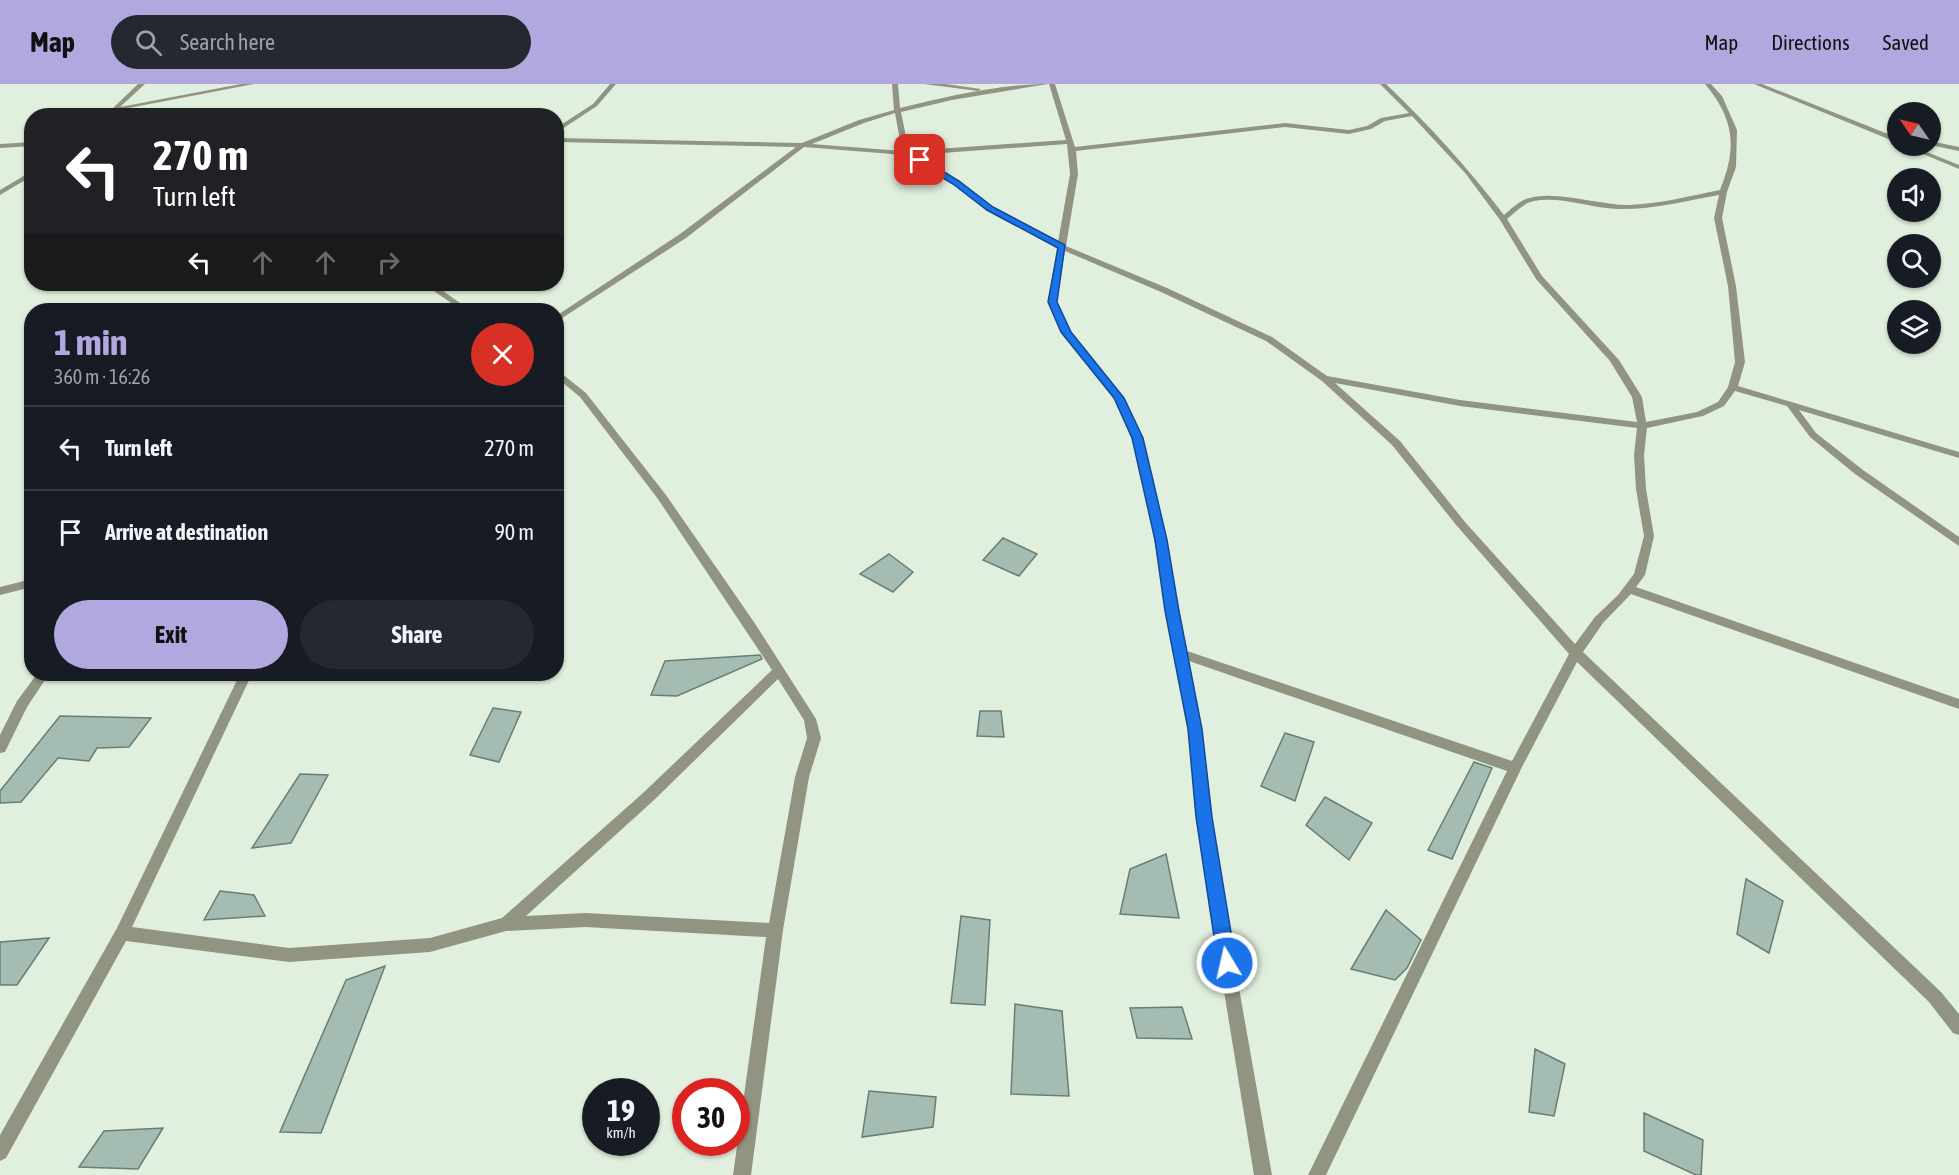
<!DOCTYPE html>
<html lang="en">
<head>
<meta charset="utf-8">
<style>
  :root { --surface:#171b24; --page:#242831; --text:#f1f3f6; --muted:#9ea1a6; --line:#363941; --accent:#b1a8e0 }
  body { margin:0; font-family:"Asap Condensed",sans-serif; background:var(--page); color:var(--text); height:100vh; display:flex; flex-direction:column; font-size:22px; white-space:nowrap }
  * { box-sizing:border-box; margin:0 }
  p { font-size:20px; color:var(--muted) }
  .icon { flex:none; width:33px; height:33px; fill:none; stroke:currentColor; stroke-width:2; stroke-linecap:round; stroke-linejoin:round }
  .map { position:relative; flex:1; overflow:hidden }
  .panel { position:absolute; left:24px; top:219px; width:540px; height:378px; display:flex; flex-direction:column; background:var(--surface); border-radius:24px; box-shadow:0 2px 4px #0004 }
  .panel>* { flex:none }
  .top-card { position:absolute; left:24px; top:24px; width:540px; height:183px; border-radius:24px; box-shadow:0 2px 4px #0004; background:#202124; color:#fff; overflow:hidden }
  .needle { width:39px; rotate:304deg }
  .controls { position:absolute; left:1887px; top:18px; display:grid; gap:12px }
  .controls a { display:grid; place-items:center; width:54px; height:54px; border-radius:50%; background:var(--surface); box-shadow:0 2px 4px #0004; font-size:30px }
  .speed { position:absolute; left:582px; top:994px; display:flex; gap:12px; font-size:30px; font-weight:700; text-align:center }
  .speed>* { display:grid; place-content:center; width:78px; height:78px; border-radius:50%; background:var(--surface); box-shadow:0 2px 4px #0004; line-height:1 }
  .speed small { font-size:15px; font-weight:400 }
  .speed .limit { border:9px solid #d22; background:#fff; color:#111 }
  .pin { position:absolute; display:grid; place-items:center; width:51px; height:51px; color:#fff; margin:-26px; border-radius:12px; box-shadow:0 3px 9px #0006 }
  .me { position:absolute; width:66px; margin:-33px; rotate:351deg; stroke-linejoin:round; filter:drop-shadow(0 0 4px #0008) }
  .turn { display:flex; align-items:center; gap:21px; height:126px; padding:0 30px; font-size:27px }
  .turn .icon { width:78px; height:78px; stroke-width:2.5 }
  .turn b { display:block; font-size:42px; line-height:51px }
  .lanes { display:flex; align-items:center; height:57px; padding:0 30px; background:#0003; justify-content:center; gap:30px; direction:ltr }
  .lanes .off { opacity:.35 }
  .round { display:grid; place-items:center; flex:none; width:63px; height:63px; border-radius:32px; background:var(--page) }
  .headline { display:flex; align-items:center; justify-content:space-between; height:102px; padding:0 30px }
  h1 { font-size:36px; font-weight:700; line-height:45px; color:var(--accent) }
  .primary-button { display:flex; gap:12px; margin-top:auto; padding:12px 30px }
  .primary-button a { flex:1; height:69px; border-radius:36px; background:var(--accent); color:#111; font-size:24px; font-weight:700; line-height:69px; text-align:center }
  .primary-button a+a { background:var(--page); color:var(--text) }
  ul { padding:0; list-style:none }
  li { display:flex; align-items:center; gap:18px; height:84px; padding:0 30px; border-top:2px solid var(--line) }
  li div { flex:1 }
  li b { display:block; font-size:22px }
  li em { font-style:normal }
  header { display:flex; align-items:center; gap:36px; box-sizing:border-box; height:84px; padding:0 30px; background:var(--accent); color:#111 }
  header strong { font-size:28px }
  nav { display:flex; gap:33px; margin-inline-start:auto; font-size:21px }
  .search { width:420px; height:54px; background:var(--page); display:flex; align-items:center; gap:15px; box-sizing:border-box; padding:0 21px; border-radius:33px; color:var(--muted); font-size:22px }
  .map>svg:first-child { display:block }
  .building { fill:#a5bcb3; stroke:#687e75; stroke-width:1.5 }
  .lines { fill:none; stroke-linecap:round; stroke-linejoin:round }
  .minor { fill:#929482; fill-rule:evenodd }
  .route { fill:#1a73e8; stroke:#114b97; stroke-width:1.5 }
</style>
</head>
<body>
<header>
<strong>Map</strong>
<div class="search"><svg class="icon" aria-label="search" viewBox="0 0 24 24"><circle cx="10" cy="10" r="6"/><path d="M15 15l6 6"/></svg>Search here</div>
<nav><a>Map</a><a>Directions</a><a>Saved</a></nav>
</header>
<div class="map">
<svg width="1959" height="1091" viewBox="0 0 1959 1091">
  <rect width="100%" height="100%" fill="#e1f0de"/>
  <path class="building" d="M 1003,454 L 1037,470 L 1019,492 L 983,476 Z
    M 889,470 L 913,488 L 893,508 L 860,490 Z
    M 760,571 L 762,575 L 677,612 L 651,611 L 665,577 Z
    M 493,624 L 521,628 L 499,678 L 470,671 Z
    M 980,627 L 1001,627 L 1004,653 L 977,652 Z
    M 60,632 L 151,634 L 129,663 L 97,664 L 89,677 L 58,674 L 21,718 L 0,719 L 0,707 Z
    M 1285,649 L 1314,658 L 1295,717 L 1261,702 Z
    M 1474,678 L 1492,684 L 1452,775 L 1428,766 Z
    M 300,690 L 328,691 L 291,759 L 252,764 Z
    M 1325,713 L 1372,739 L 1349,776 L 1306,741 Z
    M 1166,770 L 1179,834 L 1120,830 L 1130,785 Z
    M 1746,795 L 1783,817 L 1769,869 L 1737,850 Z
    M 220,807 L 254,811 L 265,832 L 204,836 Z
    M 1386,826 L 1421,856 L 1407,884 L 1395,896 L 1351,885 Z
    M 961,832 L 990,836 L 985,921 L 951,919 Z
    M 49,854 L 17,901 L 0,901 L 0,858 Z
    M 385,882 L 321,1049 L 280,1048 L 346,896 Z
    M 1015,920 L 1062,927 L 1069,1012 L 1011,1010 Z
    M 1182,923 L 1192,955 L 1137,954 L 1130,924 Z
    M 1535,965 L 1565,980 L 1554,1032 L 1529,1028 Z
    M 869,1007 L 936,1013 L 933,1043 L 862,1053 Z
    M 1644,1029 L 1703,1056 L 1701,1091 L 1696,1091 L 1644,1067 Z
    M 163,1044 L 138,1085 L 79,1083 L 104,1047 Z"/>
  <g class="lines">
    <path class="minor" d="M 138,0 L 145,0 L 120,23 L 241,0 L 254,0 L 108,28 L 108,26 L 112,25 Z
      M 610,0 L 616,0 L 597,22 L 556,49 L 556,44 L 593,20 Z
      M 892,0 L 898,0 L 900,24 C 948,12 999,0 1048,0 L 952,16 L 901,28 L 909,67 L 1066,56 L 1049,0 L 1055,0 L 1075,63 L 1285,39 L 1349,46 L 1367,42 L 1381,34 L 1409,29 L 1380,0 L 1386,0 C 1429,41 1468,84 1504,131 C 1511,125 1518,118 1526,115 C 1555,105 1597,121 1628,121 C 1659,120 1690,112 1720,106 C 1737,64 1735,36 1705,0 L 1711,0 L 1722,12 L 1737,46 L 1736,83 L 1727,108 L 1722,134 L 1736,202 L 1745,278 L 1738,302 L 1959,368 L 1959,374 L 1799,326 L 1816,349 L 1863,386 L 1959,453 L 1959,462 L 1855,390 L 1810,353 L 1787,322 L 1735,307 L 1724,322 L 1703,332 L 1647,344 L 1644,371 L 1646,405 L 1654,452 L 1645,491 L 1636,503 L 1959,615 L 1959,625 L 1631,510 L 1603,539 L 1583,568 L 1941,908 L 1959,930 L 1959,951 L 1953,949 L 1929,918 L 1577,578 L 1521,685 L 1326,1091 L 1308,1091 L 1507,687 L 1189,577 L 1202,645 L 1218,785 L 1272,1091 L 1254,1091 L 1204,785 L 1188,645 L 1143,393 L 1132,354 L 1115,315 L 1063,250 L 1048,218 L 1057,164 L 987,127 L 953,100 L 904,71 L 804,63 L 686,154 L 556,238 L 556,232 L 680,150 L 796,63 L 556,58 L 556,54 L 802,59 L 859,36 L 894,26 ZM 895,29 L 902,67 L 812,60 L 864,39 ZM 1412,32 L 1466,90 L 1500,136 L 1536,195 L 1610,277 L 1632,313 L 1637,338 L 1460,316 L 1327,292 L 1272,253 L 1167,204 L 1066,162 L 1078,90 L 1076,67 L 1285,43 L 1349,50 L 1371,45 L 1385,37 ZM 1067,60 L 1070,90 L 1058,158 L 993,123 L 959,96 L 914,71 ZM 1719,111 L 1714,134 L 1728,202 L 1735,278 L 1728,303 L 1718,318 L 1697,328 L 1646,338 L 1642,313 L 1619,276 L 1542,192 L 1507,135 C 1515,129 1523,119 1534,117 C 1561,112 1590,124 1617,125 C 1652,126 1685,117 1719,111 ZM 1065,167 L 1161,208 L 1266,257 L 1322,297 L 1392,361 L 1457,442 L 1569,570 L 1512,677 L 1187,567 L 1153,393 L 1142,354 L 1124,314 L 1070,247 L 1056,218 ZM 1335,299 L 1460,322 L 1637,344 L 1634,371 L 1636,405 L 1644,452 L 1634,490 L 1618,511 L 1595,533 L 1575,560 L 1465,438 L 1400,357 Z
      M 924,0 L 946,0 L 981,5 L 978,7 Z
      M 1754,0 L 1762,0 L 1898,54 L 1898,59 Z
      M 1930,57 L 1959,63 L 1959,67 L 1930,61 Z
      M 32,58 L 32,62 L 0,64 L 0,60 Z
      M 1904,62 L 1912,62 L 1959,81 L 1959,85 Z
      M 32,87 L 32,92 L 0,111 L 0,106 Z
      M 424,200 L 433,200 L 470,226 L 461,226 Z
      M 556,285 L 586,309 L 666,411 L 754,538 L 816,635 L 821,654 L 809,693 L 783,846 L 751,1091 L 733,1091 L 766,853 L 585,843 L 506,847 L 430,868 L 289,878 L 126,857 L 6,1074 L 0,1077 L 0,1051 L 117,844 L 240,590 L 252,590 L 132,843 L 289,864 L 430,854 L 502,834 L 643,709 L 772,586 L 658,415 L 580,313 L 556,293 ZM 778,595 L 804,636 L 807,654 L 795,693 L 769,839 L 585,829 L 526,832 L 653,717 Z
      M 32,495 L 32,503 L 0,511 L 0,503 Z
      M 37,590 L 49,590 L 27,623 L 5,668 L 0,669 L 0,651 L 17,617 Z"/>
  </g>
  <path class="route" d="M 917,74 L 922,74 L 959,97 L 993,123 L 1065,161 L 1057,218 L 1071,248 L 1124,314 L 1143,354 L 1167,456 L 1179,527 L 1202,645 L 1212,733 L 1236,879 L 1233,885 L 1227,887 L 1221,885 L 1218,879 L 1196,733 L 1188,645 L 1165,527 L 1155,456 L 1132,354 L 1114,314 L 1061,248 L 1048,218 L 1058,164 L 987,126 L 953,100 L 917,78 Z"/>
</svg>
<div class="controls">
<a><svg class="needle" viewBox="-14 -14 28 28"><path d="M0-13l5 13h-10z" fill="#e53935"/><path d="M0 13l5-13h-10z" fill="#9ea1a6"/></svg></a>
<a><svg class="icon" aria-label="sound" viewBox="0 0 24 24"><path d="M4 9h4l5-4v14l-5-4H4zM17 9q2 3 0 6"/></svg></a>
<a><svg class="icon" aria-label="search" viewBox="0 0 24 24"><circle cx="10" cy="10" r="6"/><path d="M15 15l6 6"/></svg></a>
<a><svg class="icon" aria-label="layers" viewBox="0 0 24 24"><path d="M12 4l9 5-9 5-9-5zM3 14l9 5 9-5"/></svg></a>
</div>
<div class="speed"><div>19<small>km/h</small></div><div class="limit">30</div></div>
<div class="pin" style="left:920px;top:76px;background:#d93025"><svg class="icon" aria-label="arrive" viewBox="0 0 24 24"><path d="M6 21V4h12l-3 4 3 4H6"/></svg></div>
<svg class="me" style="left:1227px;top:879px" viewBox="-20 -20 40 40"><circle r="17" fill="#1a73e8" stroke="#fff" stroke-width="3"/><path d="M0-11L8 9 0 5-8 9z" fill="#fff"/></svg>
<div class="top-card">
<div class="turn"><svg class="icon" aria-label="left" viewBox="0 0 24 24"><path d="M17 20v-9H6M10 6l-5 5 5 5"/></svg><div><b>270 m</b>Turn left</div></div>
<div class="lanes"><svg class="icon" aria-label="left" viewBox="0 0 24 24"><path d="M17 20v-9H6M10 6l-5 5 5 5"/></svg><svg class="icon off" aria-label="ahead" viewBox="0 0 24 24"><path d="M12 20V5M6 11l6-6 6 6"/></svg><svg class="icon off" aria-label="ahead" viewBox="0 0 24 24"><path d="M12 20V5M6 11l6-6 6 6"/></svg><svg class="icon off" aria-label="right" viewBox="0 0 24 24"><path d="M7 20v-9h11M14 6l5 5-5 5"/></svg></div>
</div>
<section class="panel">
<div class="headline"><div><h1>1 min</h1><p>360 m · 16:26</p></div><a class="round" style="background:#d93025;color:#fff"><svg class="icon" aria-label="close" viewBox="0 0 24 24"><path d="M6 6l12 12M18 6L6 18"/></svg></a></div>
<ul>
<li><svg class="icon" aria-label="left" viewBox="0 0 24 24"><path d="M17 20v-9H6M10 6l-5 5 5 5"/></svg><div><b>Turn left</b></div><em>270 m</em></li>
<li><svg class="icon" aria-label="arrive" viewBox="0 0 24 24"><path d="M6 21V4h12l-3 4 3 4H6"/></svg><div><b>Arrive at destination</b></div><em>90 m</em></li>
</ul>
<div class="primary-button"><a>Exit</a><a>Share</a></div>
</section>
</div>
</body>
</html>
